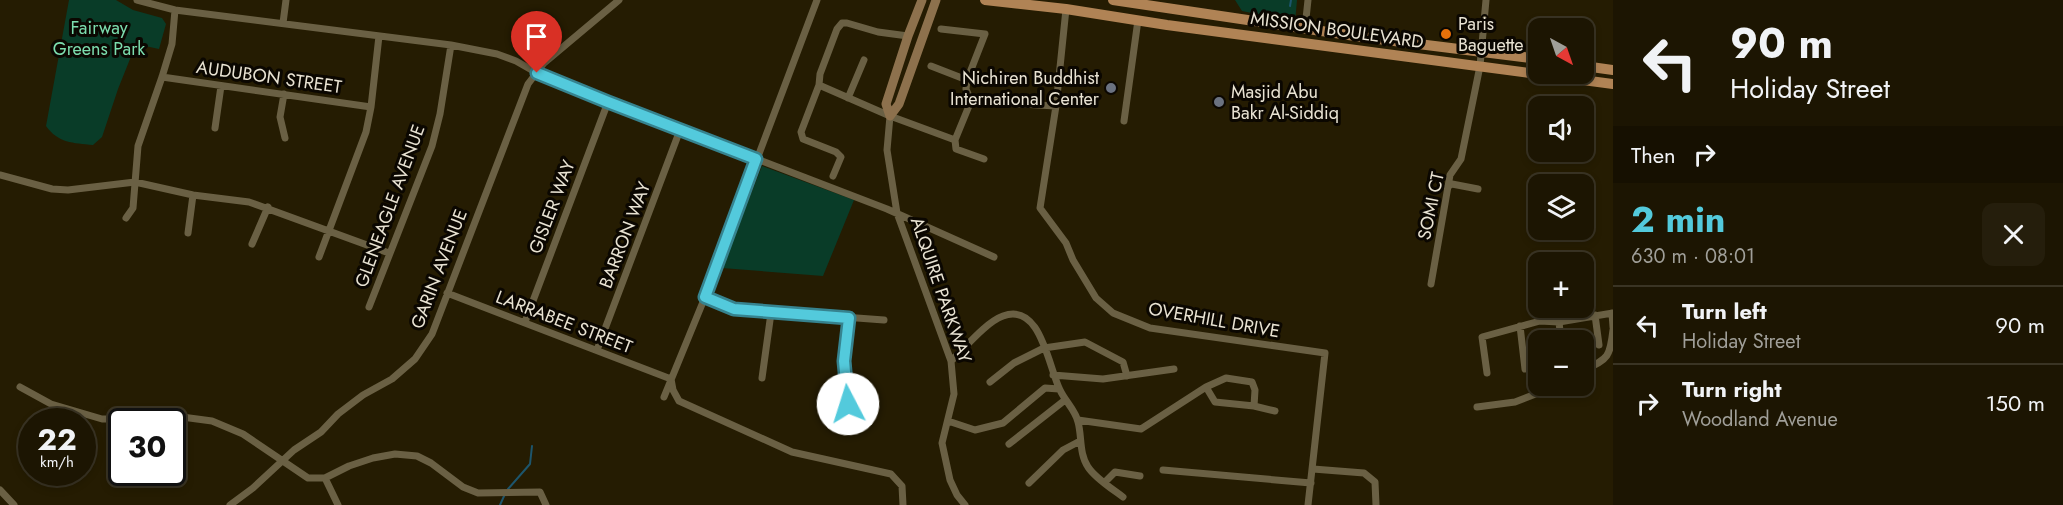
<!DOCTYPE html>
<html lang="en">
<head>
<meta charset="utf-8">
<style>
  :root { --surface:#1c1502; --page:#251e0c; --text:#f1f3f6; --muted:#a09f99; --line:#3a3424; --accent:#53cadc }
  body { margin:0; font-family:Jost,sans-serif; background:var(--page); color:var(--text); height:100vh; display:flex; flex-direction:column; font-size:22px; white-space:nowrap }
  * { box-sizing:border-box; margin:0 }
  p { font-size:20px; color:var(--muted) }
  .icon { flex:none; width:33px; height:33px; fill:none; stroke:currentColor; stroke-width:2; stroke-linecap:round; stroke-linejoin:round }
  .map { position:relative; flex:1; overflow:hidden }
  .sheet { display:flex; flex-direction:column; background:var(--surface); width:450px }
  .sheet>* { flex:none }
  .guide { background:#1c1502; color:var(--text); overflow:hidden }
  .needle { width:39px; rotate:140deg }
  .tools { position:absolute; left:1528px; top:18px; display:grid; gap:12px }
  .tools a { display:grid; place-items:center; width:66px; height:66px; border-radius:12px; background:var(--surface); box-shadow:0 3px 9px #0003,0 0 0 2px var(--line); font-size:30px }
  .speed { position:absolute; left:18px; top:408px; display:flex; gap:12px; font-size:30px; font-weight:700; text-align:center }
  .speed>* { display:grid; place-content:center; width:78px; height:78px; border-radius:50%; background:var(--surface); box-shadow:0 3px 9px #0003,0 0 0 2px var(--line); line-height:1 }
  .speed small { font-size:15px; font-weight:400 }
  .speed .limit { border:3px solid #111; border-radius:9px; background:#fff; color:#111 }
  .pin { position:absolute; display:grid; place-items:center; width:51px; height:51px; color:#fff; margin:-62px -26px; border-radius:50% 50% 50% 0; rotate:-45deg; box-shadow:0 0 6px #0007 }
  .pin .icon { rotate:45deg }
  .me { position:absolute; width:66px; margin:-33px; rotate:355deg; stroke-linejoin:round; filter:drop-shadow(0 0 4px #0008) }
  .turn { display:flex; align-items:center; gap:21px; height:126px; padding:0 18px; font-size:27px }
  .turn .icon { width:78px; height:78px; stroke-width:2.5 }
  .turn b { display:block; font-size:42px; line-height:51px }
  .then { display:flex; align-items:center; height:57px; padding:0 18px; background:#0003; gap:12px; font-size:22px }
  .round { display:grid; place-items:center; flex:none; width:63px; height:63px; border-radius:12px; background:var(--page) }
  .head { display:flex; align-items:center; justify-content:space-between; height:102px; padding:0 18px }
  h1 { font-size:36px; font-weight:700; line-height:45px; color:var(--accent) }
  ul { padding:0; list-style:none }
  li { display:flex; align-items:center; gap:18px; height:78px; padding:0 18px; border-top:2px solid var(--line) }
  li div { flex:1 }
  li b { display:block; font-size:22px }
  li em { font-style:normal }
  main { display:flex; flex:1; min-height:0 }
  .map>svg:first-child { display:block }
  .green { fill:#093c28 }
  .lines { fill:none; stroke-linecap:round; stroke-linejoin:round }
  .stream { stroke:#1d556c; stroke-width:2 }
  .minor { stroke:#6a6044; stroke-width:7 }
  .secondary { stroke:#8d714d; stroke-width:9 }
  .primary { stroke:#b08355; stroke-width:10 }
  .route-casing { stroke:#36838f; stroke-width:15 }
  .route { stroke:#53cadc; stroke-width:10 }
  .food-dot { fill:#e8710a; stroke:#0b0701; stroke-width:2 }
  .worship-dot { fill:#6b7280; stroke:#0b0701; stroke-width:2 }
  .labels { text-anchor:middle; stroke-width:6; stroke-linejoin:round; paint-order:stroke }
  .poi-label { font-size:18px; fill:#e9e3d3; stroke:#0b0701; text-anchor:start }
  .park-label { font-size:18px; fill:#7cddae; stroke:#0b0701 }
  .street-label { font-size:18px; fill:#e9e3d3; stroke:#0b0701 }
</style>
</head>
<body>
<main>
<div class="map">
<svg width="1613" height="505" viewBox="0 0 1613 505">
  <rect width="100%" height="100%" fill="#251c02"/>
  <path class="green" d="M 69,0 L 116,0 L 133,10 L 162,18 L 166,24 L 159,49 L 136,44 L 118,89 L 102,137 L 93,145 C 73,143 58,143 46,126 Z
    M 1235,0 L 1297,0 L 1295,22 L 1242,11 Z
    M 762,166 L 854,200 L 823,276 L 722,268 Z"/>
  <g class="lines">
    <path class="stream" d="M 1290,6 L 1291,0
      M 508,489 L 530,464 L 532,446
      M 500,505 L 505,494"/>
    <path class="minor" d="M 137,0 L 175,10 L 451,45 L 497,54 L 516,61 L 544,77 L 887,209 L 994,257
      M 1066,9 L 1056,106 L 1040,208 L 1066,243 L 1073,260 L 1096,298 L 1113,313 L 1150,328 L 1325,353 L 1308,505
      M 283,23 L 286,0
      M 1305,28 L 1308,0
      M 941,29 L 985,34 L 967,80 L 966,89 L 971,101
      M 931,66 L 967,80
      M 162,77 L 371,107
      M 819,85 L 890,116 L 955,140 L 956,149 L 984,159
      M 284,94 L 280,117 L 285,138
      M 848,98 L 864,60
      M 971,101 L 1056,106
      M 890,116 L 887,150 L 897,213 L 951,361 L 954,394 L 942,443 L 950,480 L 957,495 L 965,505
      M 1124,121 L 1138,20
      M 215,128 L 221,86
      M 955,140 L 971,101
      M 0,175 L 52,189 L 68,190 L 135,182 L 193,195 L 249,202 L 389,253
      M 833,176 L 841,157 L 836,152 L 803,139 L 801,132 L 819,85 L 820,74 L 837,29 L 842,23 L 847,23 L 878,32 L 908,36
      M 1447,187 L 1452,184 L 1478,189
      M 126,218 L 133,208 L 138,146 L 162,77 L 172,44 L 175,10
      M 188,233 L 193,195
      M 252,244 L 268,207
      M 319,257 L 366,132 L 371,107 L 379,36
      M 1431,284 L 1450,175 L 1461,159 L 1480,66 L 1486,0
      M 447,293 L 671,379 L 673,390 L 679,401 L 792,452 L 891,474 L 902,486 L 903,505
      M 705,297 L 734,309 L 884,320
      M 369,307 L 432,146 L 440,114 L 451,45
      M 1612,313 L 1613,327
      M 1595,315 L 1599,345
      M 525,322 L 608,102
      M 1559,322 L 1561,340
      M 1520,326 L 1525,369
      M 597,350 L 680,130
      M 951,361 C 965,348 986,322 1003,316 C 1041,302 1048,366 1060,390 C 1065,401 1076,411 1078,422 C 1082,436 1079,454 1088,467 C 1095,478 1111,488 1123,497
      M 1584,370 C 1609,359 1610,356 1613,330
      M 1487,373 L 1482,337 L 1540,321 L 1559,322 L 1613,313
      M 1053,375 L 1103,379 L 1174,369
      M 762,378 L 771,313
      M 990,382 L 1014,363 L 1044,348 L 1085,342 L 1123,362 L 1127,376
      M 20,387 L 51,404 L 102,419 L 123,419 L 152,413 L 212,421 L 243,434 L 308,478 L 325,478 L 349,466 L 373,458 L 395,454 L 417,456 L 431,463 L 463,487 L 478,493 L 540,492 L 546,505
      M 1206,387 L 1226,378 L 1252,382 L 1255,390 L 1254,406
      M 664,397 L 705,297 L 817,0
      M 848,404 L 844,361 L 849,318
      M 1477,407 L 1515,402 L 1556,386
      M 1078,420 L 1141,429 L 1206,387 L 1215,402 L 1254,406 L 1275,411
      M 948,421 L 975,430 L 1003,423 L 1045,388 L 1059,389
      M 1009,444 L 1065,400
      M 177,460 L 182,416
      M 1313,469 L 1364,473 L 1375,482 L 1376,505
      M 1163,470 L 1311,483
      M 325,478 L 338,505
      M 1105,482 L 1115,472 L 1140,476
      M 1029,483 L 1063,450 L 1080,441
      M 0,490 L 14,505
      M 230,505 L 253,488 L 294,450 L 321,432 L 338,414 L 363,395 L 392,379 L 415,359 L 432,334 L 528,84 L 544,63 L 619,0"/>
    <path class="secondary" d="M 890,116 L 899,104 L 936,0
      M 890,116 L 886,104 L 908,36 L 922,0"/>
    <path class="primary" d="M 985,0 L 1066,9 L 1167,25 L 1613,84
      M 1113,0 L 1362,37 L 1539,59
      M 1584,66 L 1613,70"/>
  </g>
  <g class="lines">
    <defs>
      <path id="route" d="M 537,73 L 608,102 L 756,159 L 705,297 L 734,309 L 849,318 L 844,361 L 848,404"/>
    </defs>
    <use href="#route" class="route-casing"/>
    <use href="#route" class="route"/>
  </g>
  <circle class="food-dot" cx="1446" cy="34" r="6"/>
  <g class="worship-dot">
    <circle cx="1111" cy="88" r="6"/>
    <circle cx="1219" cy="102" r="6"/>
  </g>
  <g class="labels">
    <g class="poi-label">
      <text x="1458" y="30">Paris<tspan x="1458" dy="21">Baguette</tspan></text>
      <text x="1099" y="84" text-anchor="end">Nichiren Buddhist<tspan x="1099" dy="21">International Center</tspan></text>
      <text x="1231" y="98">Masjid Abu<tspan x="1231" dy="21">Bakr Al-Siddiq</tspan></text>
    </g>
    <g class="park-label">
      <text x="99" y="34">Fairway<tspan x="99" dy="21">Greens Park</tspan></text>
    </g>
    <g class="street-label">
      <text transform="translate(1337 30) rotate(8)" y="6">MISSION BOULEVARD</text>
      <text transform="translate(269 77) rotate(8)" y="6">AUDUBON STREET</text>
      <text transform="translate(390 206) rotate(-70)" y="6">GLENEAGLE AVENUE</text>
      <text transform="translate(1431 206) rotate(-78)" y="6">SOMI CT</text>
      <text transform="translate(552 207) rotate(-69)" y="6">GISLER WAY</text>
      <text transform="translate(625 235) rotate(-69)" y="6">BARRON WAY</text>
      <text transform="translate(439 269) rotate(-69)" y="6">GARIN AVENUE</text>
      <text transform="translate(941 290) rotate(71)" y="6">ALQUIRE PARKWAY</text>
      <text transform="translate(1214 320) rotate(10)" y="6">OVERHILL DRIVE</text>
      <text transform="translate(564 322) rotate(21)" y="6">LARRABEE STREET</text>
    </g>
  </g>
</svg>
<div class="tools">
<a><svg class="needle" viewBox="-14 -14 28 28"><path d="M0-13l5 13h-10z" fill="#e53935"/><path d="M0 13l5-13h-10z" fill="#a09f99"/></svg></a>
<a><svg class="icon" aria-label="sound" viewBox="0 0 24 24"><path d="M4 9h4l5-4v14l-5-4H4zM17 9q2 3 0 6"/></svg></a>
<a><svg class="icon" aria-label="layers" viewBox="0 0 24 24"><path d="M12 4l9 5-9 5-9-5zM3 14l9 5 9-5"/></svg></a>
<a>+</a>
<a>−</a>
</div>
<div class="speed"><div>22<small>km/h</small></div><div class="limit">30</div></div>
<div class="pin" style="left:537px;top:73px;background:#d93025"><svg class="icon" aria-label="arrive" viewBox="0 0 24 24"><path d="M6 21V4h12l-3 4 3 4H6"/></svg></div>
<svg class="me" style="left:848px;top:404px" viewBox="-20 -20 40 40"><circle r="19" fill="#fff"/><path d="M0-13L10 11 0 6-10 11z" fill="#53cadc"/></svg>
</div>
<section class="sheet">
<div class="guide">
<div class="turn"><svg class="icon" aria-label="left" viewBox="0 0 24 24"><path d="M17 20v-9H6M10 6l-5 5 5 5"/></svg><div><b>90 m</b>Holiday Street</div></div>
<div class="then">Then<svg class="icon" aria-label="right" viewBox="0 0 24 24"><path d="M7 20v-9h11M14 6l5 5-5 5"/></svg></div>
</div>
<div class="head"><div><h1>2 min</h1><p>630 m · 08:01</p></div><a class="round"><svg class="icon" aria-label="close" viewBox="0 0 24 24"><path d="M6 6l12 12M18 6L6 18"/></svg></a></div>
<ul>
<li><svg class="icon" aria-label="left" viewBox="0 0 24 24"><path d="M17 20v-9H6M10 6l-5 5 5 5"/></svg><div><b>Turn left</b><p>Holiday Street</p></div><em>90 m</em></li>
<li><svg class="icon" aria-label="right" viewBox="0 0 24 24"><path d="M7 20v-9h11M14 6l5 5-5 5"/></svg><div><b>Turn right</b><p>Woodland Avenue</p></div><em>150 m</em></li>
</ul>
</section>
</main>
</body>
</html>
